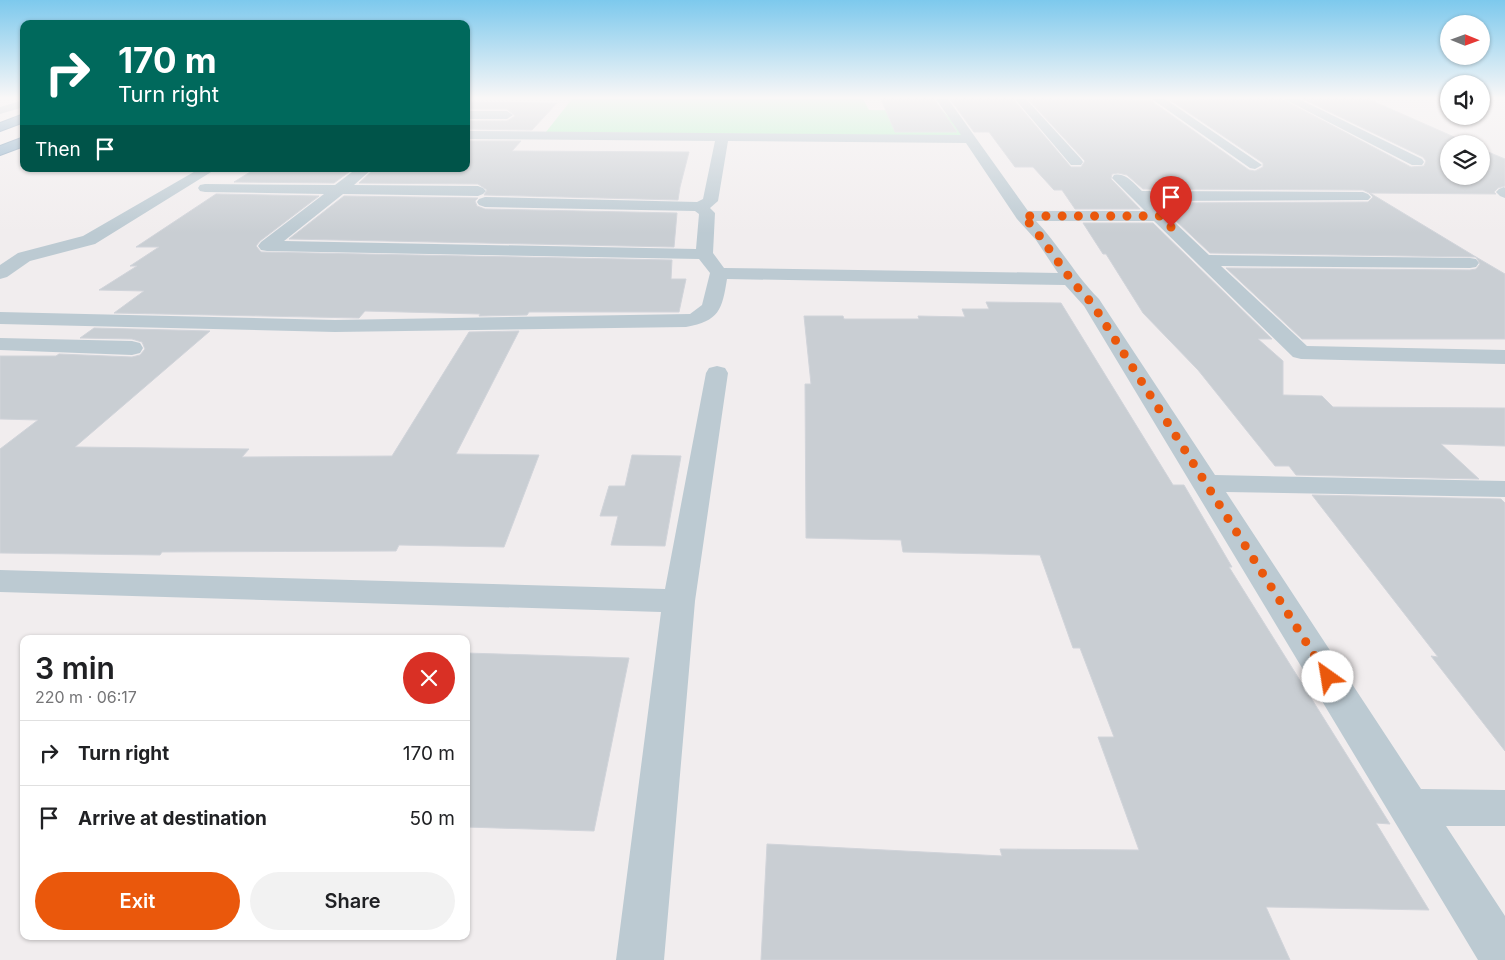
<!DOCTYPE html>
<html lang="en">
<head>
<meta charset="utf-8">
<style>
  :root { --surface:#fff; --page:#f2f2f2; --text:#202124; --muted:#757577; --line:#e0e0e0; --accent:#ea580c }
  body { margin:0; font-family:Inter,sans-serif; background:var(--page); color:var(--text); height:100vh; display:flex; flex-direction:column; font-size:19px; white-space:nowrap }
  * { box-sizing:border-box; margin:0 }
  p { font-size:16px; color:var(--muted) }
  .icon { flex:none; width:28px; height:28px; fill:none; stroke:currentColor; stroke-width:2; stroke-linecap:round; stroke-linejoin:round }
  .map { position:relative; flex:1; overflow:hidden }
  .side { position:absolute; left:20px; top:635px; width:450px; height:305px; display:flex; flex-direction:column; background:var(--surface); border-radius:10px; box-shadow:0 1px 4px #0004 }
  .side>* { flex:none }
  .banner { position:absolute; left:20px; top:20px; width:450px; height:152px; border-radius:10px; box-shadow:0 1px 4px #0004; background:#00695c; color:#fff; overflow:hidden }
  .needle { width:32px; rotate:91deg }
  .buttons { position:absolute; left:1440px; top:15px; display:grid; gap:10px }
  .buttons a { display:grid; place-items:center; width:50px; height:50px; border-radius:50%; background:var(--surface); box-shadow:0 1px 4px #0004; font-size:25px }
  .pin { position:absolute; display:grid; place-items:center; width:42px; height:42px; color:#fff; margin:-51px -21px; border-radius:50% 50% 50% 0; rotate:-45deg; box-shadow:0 0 5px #0007 }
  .pin .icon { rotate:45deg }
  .me { position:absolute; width:55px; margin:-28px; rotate:328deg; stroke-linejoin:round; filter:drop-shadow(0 0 4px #0008) }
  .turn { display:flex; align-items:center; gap:18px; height:105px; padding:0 15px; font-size:22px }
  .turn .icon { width:65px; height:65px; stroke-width:2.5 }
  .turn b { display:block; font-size:35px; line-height:42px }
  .then { display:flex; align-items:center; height:48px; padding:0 15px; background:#0003; gap:10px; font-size:19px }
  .round { display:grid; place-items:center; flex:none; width:52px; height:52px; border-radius:26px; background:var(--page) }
  .summary { display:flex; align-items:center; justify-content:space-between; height:85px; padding:0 15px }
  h1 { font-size:30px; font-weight:600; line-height:38px }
  .cta { display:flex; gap:10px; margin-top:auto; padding:10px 15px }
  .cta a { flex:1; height:58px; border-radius:30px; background:var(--accent); color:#fff; font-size:20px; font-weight:600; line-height:58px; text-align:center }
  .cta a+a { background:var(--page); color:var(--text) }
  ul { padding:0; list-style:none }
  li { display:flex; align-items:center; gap:15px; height:65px; padding:0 15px; border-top:1px solid var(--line) }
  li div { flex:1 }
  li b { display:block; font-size:19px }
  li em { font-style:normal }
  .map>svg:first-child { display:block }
  .green { fill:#b6f4c8 }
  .building { fill:#c9ced3; stroke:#d1d4da }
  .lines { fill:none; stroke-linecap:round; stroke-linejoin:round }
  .highway-casing { stroke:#6b91ae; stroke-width:2 }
  .street { fill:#bccad2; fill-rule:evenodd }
  .highway { fill:#7fa6c2; fill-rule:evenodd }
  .route { stroke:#ea580c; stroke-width:9; stroke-dasharray:0 16.2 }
</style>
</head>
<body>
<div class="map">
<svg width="1505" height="960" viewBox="0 0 1505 960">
  <rect width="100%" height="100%" fill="#f1edee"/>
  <path class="green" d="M 572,99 L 863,99 L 869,110 L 943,111 L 966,136 L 546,132 Z"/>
  <path class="building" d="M 881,99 L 934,99 L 957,132 L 895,132 Z
    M 950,99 L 1013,99 L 1071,167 L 1081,167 L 1085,161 L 1028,99 L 1150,100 L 1249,170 L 1255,171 L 1263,167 L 1263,163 L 1170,100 L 1282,99 L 1411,167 L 1424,166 L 1426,161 L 1423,157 L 1303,99 L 1368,99 L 1470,144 L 1449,144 L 1449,176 L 1481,176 L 1481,149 L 1505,159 L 1505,186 L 1498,188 L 1494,192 L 1496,194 L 1370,193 L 1476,257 L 1210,253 L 1157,203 L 1368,202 L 1373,197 L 1369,193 L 1363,190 L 1143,189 L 1127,175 L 1118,173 L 1112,174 L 1111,179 L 1140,209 L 1075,209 L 1062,190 L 1054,190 L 1033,167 L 1015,167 L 989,132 L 974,132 Z
    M 466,102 L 557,103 L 532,130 L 466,129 L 466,121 L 507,121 L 515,116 L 507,109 L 466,109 Z
    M 466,141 L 521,141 L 512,151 L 689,152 L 680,187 L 678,200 L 484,195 L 487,190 L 478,184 L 359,183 L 374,169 L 466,169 Z
    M 255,169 L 353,169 L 334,183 L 234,182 Z
    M 216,194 L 319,196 L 260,241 L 256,246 L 261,252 L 672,260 L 671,279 L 686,279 L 679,312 L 529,312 L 527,315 L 479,316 L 480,314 L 365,311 L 359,318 L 114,313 L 144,291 L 99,290 L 137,266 L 130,266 L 159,247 L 136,247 Z
    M 344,196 L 478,198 L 475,201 L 477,206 L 485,209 L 677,213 L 674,247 L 289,239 Z
    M 1083,223 L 1153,223 L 1272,339 L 1258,339 L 1283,361 L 1283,395 L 1322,396 L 1333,407 L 1505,408 L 1505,446 L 1441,444 L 1479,479 L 1296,475 L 1289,466 L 1275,466 L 1198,370 L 1143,313 L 1106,254 L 1103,254 Z
    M 1476,257 L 1505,274 L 1505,339 L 1302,339 L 1226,268 L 1470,270 L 1476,269 L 1480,264 Z
    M 986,302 L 1061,303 L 1173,485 L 1184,485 L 1232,567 L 1229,567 L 1390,824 L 1376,823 L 1429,910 L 1266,907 L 1290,960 L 761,960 L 767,844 L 1002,856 L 1000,849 L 1139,850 L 1098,737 L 1114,737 L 1080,648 L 1073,648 L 1040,555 L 903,552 L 901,540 L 806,538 L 805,384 L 811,384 L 804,316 L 843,316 L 844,319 L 919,319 L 918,316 L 965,317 L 962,309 L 989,309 Z
    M 94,328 L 210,331 L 75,447 L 249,449 L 242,457 L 392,456 L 469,332 L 519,331 L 456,454 L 539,455 L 504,547 L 399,545 L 396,551 L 162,552 L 160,555 L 0,553 L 0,449 L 38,420 L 0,419 L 0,356 L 56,356 L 59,354 L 132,357 L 140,355 L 145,349 L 142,342 L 132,339 L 80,338 Z
    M 632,455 L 681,456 L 665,546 L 611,545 L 618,516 L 600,516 L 609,486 L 625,486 Z
    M 1312,495 L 1501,499 L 1505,503 L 1505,751 L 1431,656 L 1438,657 Z
    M 466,653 L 629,658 L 594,831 L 466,827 Z"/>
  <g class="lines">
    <defs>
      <path id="highway" d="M 24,114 L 24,122 L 0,131 L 0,123 Z
        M 24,137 L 24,146 L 0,155 L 0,146 Z"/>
    </defs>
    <use href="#highway" class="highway-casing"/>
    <path class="street" d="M 936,99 L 948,99 L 1028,211 L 1145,211 L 1112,178 L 1114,175 C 1126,172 1134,184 1142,191 L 1363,192 L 1368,194 L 1371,197 L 1368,200 L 1152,201 L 1209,255 L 1470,258 L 1476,259 L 1479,263 L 1476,267 L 1470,268 L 1221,266 L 1307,346 L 1505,350 L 1505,364 L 1301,359 L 1293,357 L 1154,221 L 1036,221 C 1059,245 1075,275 1099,299 L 1215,475 L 1505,481 L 1505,497 L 1226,492 L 1421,789 L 1505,790 L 1505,826 L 1446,826 L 1505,916 L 1505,960 L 1478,960 L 1084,306 L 1065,285 L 727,279 C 722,310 719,321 686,327 L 335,332 L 0,324 L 0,312 L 335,320 L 690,314 L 702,305 L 710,273 L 699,259 L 267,251 L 261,250 L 258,246 L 261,242 L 324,194 L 205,192 L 200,191 L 198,188 L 200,185 L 205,184 L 335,185 L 356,169 L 372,169 L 354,185 L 478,186 L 483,188 L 486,191 L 483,194 L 478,196 L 343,194 L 284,241 L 696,249 L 699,214 L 695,211 L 485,207 L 479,205 L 477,202 L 479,199 L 485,197 L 697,202 L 703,199 L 715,141 L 466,139 L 466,131 L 961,135 ZM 728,141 L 966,143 L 1017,219 L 1036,240 L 1058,273 L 724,268 L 713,253 L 715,213 L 710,208 L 718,201 Z
      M 1015,99 L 1026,99 L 1081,159 L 1083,162 L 1081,165 L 1071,165 Z
      M 1152,99 L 1165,99 L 1262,165 L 1255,169 L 1250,168 Z
      M 1284,99 L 1299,99 L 1422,159 L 1424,162 L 1422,165 L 1412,165 Z
      M 24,100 L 24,107 L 0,114 L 0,107 Z
      M 466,111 L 507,111 L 513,115 L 507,119 L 466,119 Z
      M 199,169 L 216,169 L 95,244 L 30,261 L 7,277 L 0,279 L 0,265 L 18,253 L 83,236 Z
      M 1504,187 L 1505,188 L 1505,198 L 1500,196 L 1496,192 L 1499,189 Z
      M 0,338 L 132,341 L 140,343 L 143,348 L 140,353 L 132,355 L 0,350 Z
      M 717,366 L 725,368 L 728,373 L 695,601 L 664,960 L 616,960 L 661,612 L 0,592 L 0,570 L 665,589 L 706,373 L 709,368 Z"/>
    <use href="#highway" class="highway"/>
  </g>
  <linearGradient id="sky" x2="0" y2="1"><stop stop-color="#7dc9ed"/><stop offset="0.42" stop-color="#f9f7f7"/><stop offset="1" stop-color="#f9f7f7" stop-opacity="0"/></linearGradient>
  <rect width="1505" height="233" fill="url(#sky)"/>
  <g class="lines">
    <path class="route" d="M 1171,227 L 1160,216 L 1023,216 C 1048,243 1065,277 1092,303 L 1328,677"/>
  </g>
</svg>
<div class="buttons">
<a><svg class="needle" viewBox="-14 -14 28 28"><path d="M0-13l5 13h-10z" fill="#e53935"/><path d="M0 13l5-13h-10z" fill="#757577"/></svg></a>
<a><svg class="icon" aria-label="sound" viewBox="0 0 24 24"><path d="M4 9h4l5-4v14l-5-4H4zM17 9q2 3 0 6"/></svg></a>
<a><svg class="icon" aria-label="layers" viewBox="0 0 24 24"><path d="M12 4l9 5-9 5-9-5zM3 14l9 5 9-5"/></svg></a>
</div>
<div class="pin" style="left:1171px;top:227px;background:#d93025"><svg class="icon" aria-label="arrive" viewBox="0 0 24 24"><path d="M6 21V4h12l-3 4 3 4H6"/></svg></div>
<svg class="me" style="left:1328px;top:677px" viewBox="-20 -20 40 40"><circle r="19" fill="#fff"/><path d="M0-13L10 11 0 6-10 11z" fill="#ea580c"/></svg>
<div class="banner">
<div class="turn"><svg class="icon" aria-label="right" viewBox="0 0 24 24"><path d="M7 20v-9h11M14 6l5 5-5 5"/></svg><div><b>170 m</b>Turn right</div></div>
<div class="then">Then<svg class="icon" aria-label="arrive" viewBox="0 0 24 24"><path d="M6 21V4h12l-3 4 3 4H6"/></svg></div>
</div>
<section class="side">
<div class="summary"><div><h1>3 min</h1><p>220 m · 06:17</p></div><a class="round" style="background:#d93025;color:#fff"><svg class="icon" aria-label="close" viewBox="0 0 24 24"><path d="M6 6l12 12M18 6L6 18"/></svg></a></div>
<ul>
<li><svg class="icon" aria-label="right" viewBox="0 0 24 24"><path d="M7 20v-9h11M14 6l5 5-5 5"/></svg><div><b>Turn right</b></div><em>170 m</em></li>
<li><svg class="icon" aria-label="arrive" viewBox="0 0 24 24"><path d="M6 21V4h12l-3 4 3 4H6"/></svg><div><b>Arrive at destination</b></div><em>50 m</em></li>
</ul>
<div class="cta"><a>Exit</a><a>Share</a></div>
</section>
</div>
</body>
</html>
